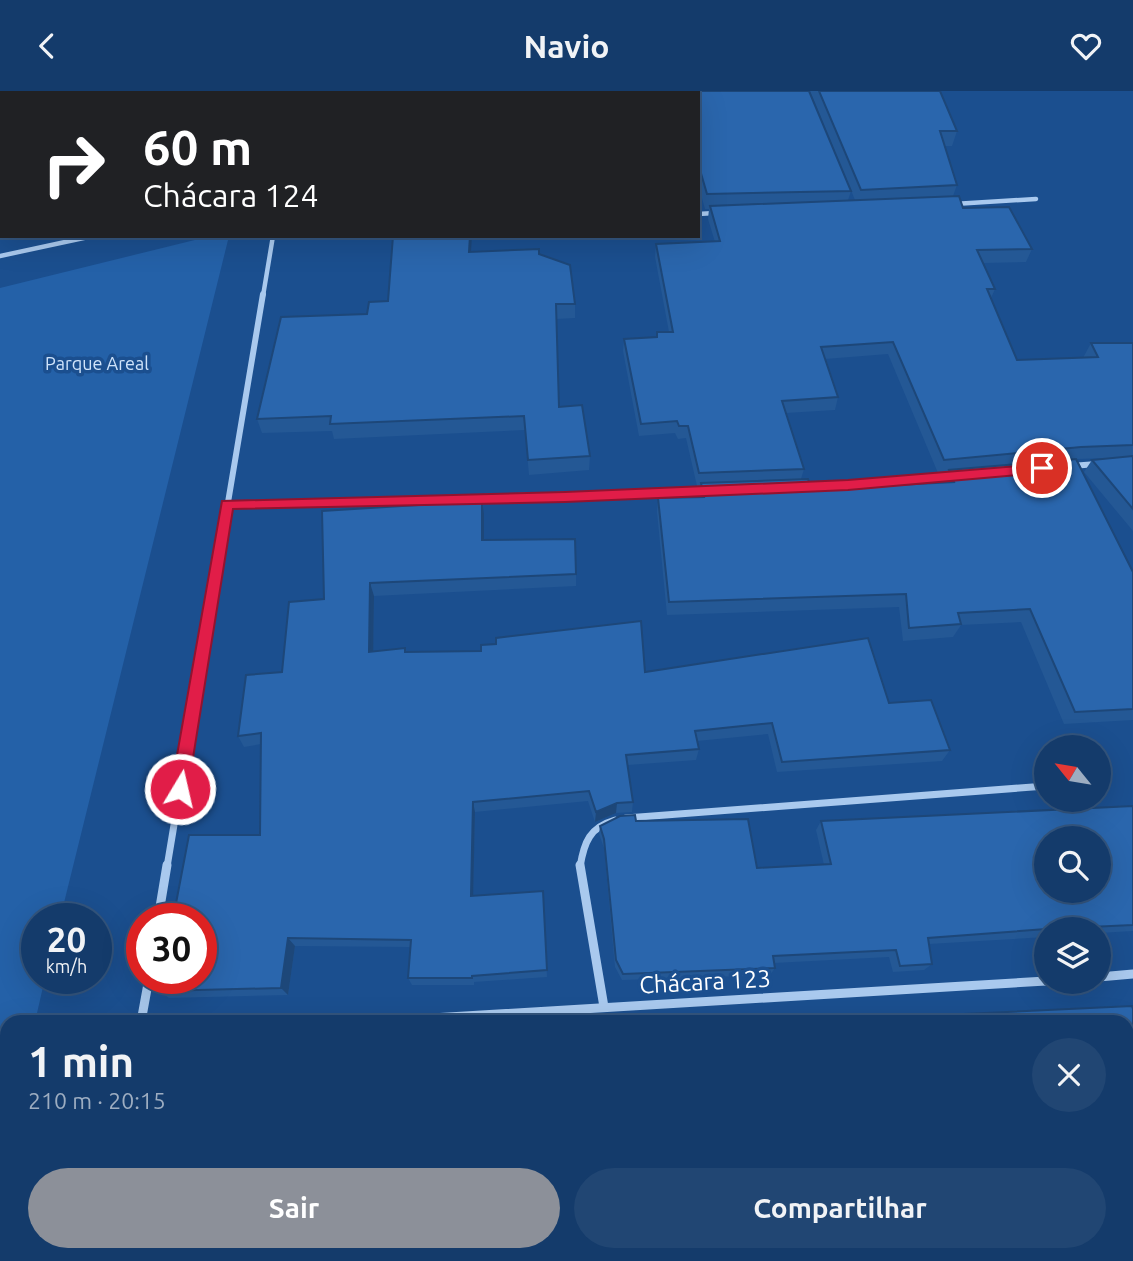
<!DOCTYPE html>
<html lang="pt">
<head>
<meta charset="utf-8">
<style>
  :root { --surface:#143b6b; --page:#214673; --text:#f1f3f6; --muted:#9dadc1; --line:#33557e; --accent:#8c9099 }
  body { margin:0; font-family:Ubuntu,sans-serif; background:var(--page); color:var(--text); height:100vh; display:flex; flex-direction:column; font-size:26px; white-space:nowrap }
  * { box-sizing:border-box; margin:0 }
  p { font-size:23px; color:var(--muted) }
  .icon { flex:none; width:38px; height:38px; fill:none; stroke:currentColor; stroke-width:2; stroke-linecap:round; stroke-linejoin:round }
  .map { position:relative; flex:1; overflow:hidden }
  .panel { position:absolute; left:0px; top:924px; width:1134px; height:247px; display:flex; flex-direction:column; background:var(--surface); border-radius:21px 21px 0 0; box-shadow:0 7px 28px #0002,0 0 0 2px var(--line) }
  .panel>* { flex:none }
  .hud { position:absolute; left:0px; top:0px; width:700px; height:147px; box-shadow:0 7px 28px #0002,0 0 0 2px var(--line); background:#202124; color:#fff; overflow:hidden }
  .needle { width:46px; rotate:300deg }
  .controls { position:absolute; left:1034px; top:644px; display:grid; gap:14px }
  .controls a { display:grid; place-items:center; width:77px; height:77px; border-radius:50%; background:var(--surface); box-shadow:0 7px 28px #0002,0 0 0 2px var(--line); font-size:35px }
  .speed { position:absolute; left:21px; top:812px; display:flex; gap:14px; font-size:35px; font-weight:700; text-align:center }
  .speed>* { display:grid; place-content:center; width:91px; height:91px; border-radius:50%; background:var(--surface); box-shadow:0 7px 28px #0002,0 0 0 2px var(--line); line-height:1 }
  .speed small { font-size:18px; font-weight:400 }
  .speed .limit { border:10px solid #d22; background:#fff; color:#111 }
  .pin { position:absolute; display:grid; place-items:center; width:60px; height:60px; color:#fff; margin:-30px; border:4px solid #fff; border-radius:50%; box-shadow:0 2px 7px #0007 }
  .me { position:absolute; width:77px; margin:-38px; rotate:9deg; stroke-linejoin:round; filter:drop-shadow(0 0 5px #0008) }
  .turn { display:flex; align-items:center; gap:24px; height:147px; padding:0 28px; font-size:32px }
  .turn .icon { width:91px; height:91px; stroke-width:2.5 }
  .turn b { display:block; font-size:49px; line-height:60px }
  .round { display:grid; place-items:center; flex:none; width:74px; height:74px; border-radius:37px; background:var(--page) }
  .overview { display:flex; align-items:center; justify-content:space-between; height:119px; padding:0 28px }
  h1 { font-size:42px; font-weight:600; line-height:52px }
  .action { display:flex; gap:14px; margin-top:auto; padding:14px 28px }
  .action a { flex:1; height:80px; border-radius:42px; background:var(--accent); color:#fff; font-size:28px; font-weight:600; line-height:80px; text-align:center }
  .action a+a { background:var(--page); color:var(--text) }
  header { display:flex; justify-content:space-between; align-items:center; height:91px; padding:0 28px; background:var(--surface); font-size:32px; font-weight:600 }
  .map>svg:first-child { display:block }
  .green { fill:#2461a8 }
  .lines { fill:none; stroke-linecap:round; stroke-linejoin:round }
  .minor-far3 { stroke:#a9c9ee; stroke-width:4.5 }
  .minor-far2 { stroke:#a9c9ee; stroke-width:6 }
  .minor-far1 { stroke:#a9c9ee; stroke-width:7 }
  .minor { stroke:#a9c9ee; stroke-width:9 }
  .wall { fill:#245895; fill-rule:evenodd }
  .shaded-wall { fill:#1d4779 }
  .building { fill:#2a66ad; stroke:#1d4779; stroke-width:2; fill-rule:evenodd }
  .route { fill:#e11d48; stroke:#92132f; stroke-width:2 }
  .labels { text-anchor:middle; stroke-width:7; stroke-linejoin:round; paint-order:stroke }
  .far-park-label { font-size:18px; fill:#cfe3fa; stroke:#1b4f8f }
  .near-street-label { font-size:24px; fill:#fff; stroke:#1b4f8f }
</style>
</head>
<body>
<header><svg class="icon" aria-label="back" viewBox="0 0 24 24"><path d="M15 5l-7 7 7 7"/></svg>Navio<svg class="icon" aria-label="heart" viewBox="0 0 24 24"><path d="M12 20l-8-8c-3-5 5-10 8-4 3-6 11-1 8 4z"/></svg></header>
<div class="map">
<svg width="1133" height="1170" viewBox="0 0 1133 1170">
  <rect width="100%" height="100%" fill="#1b4f8f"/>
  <path class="green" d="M 211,145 L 229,145 L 60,828 L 37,828 L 37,887 L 45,887 L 35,931 L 7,931 L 7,1043 L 0,1071 L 0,197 Z"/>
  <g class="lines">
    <path class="minor-far3" d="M 954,113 L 1036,108
      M 698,123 L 715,122
      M 0,165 L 93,145
      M 263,205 L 273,145"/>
    <path class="minor-far2" d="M 1071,375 L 1097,373
      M 802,396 L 954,386
      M 227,413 L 706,400
      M 220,459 L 263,203"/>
    <path class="minor-far1" d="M 626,727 L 1046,695
      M 167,776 L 220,457
      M 580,776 C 584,751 590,736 615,729"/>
    <path class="minor" d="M 580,774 L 604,916
      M 158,828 L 167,774
      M 1099,886 L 1133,883
      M 141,931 L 149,887
      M 366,931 L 1046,890
      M 96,1170 L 97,1164"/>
  </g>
  <path class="wall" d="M 809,0 L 851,100 L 848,109 L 855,109 L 810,0 L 940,0 L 957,40 L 952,55 L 945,55 L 957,94 L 953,105 L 963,117 L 1032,158 L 1026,171 L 983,172 L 995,198 L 991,207 L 1017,269 L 1084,266 L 1084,265 L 1091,252 L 1133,252 L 1133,440 L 1084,381 L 1092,369 L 1106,367 L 1077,368 L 1133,481 L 1133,629 L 1064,633 L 1021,531 L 961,534 L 953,546 L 903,550 L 899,516 L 667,524 L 657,421 L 658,407 L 699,406 L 701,395 L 697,395 L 686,347 L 678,348 L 675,342 L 639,345 L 623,260 L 624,248 L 656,246 L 657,241 L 669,241 L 655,166 L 656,153 L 715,151 L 708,128 L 709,118 L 705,118 L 698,93 L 698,2 ZM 888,263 L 938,382 L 948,381 L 943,392 L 811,398 L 801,388 L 804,378 L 786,322 L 835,319 L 838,306 L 825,268 Z
    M 471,161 L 539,163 L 575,213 L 575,227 L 556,228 L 559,316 L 590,365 L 589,379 L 529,384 L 525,339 L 334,348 L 332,340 L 262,342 L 257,328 L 367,223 Z
    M 484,423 L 484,449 L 576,483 L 576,495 L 374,505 L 373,561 L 406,561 L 645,581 L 889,612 L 950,659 L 942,670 L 777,681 L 768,643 L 697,650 L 699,658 L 696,669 L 628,674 L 633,711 L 632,721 L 616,722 L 595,731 L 588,710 L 475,721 L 473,805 L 543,800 L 547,886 L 474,891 L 474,894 L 412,894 L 408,887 L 410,856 L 295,855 L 288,904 L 169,907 L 159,900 L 260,744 L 261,653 L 244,656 L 238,645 L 282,581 L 324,508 Z
    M 1133,715 L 1133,840 L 1099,842 L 1099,838 L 1046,838 L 1046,846 L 929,853 L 932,873 L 924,879 L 893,881 L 889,866 L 774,872 L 775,877 L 770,884 L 622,889 L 615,876 L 604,757 L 599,743 L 600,735 L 636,730 L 757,777 L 824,774 L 816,739 L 821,730 Z
    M 1132,915 L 1133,918 L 1133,1170 L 887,1170 L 885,1164 L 1127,1164 L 1127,931 L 935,931 L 935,929 L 943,924 Z"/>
  <path class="shaded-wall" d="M 470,145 L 472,145 L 470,176 L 469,161 Z
    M 482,410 L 484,423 L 484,462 L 482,449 Z
    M 370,492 L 374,505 L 373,573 L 369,561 Z
    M 473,711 L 475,721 L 473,813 L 471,805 Z
    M 617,712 L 616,722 L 595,731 L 596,721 Z
    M 288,847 L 295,855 L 288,904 L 281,897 Z"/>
  <path class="building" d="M 101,0 L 809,0 L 851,100 L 707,103 L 698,72 L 698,2 L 101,2 Z
    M 819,0 L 940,0 L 957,40 L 940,40 L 957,94 L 861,99 Z
    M 959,105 L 963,117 L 1009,116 L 1032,158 L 977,159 L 995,198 L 987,198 L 1017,269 L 1098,266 L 1091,252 L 1133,252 L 1133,354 L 1081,356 L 944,369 L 893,251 L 821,256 L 838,306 L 782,310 L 804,378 L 699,382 L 688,335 L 679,335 L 677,330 L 641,333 L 624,248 L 657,246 L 657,241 L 673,241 L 656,153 L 720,150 L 710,115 Z
    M 393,145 L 470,145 L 469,161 L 539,158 L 539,163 L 570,174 L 575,213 L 556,213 L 559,316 L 582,314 L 590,365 L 528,369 L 524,325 L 330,333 L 331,325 L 257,328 L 281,226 L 367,223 L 369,211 L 388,210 Z
    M 1133,365 L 1133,418 L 1092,369 Z
    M 1076,368 L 1133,481 L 1133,618 L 1075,621 L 1030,518 L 958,522 L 961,533 L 909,537 L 906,503 L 669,511 L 658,407 L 704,406 L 701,392 L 808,388 L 811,398 L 816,398 L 954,391 L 949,379 Z
    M 482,410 L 482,449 L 575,448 L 576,483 L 370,492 L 369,561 L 405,557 L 405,561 L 481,560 L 481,554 L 496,553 L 496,547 L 641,530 L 645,581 L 868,547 L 889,612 L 931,609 L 950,659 L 782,671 L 772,632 L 695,640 L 699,658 L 626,664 L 633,711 L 617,712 L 596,721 L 589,700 L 473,711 L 471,805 L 543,800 L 547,879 L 472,885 L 472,887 L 408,887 L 411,849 L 288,847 L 281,897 L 159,900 L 162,887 L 201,887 L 201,828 L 173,828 L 189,744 L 260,744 L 261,642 L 238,645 L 246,584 L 282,581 L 289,511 L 324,508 L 322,420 Z
    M 1133,715 L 1133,834 L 1046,838 L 928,847 L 932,873 L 900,875 L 896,859 L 773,865 L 775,877 L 623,883 L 616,869 L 604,748 L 600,735 L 620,725 L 635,724 L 636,730 L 748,728 L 757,777 L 831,773 L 821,730 ZM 1046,747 L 1099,747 L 1099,800 L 1046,800 Z
    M 1132,915 L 1133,918 L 1133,1170 L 895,1170 L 893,1164 L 1127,1164 L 1127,931 L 945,931 L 943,924 Z
    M 453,1164 L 816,1164 L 818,1170 L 453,1170 Z"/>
  <path class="route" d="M 1042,373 L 1049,377 L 1042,382 L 848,399 L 565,411 L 233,418 L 188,698 L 180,706 L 171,698 L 222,410 L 565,401 L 848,389 Z"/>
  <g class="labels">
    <g class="far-park-label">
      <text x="97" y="279">Parque Areal</text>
    </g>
    <g class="near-street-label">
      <text transform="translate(705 891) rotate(-3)" y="8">Chácara 123</text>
    </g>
  </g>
</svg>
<div class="controls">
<a><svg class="needle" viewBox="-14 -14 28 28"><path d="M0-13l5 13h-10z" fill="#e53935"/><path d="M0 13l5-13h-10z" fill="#9dadc1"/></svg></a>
<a><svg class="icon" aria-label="search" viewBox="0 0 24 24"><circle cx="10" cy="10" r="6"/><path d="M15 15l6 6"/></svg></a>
<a><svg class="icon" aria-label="layers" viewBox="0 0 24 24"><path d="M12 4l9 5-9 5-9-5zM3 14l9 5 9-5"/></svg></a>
</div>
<div class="speed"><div>20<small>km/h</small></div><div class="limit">30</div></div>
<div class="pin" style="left:1042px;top:377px;background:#d93025"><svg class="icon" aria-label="arrive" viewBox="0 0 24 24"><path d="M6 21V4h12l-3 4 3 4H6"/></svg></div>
<svg class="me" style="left:180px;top:698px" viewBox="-20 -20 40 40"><circle r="17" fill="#e11d48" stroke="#fff" stroke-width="3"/><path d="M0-11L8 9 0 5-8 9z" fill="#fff"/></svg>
<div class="hud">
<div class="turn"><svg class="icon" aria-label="right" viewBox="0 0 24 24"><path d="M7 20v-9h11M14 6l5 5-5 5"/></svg><div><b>60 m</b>Chácara 124</div></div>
</div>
<section class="panel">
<div class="overview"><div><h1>1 min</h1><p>210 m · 20:15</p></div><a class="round"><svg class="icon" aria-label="close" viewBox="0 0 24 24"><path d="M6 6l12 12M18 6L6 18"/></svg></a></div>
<div class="action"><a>Sair</a><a>Compartilhar</a></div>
</section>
</div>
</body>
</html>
